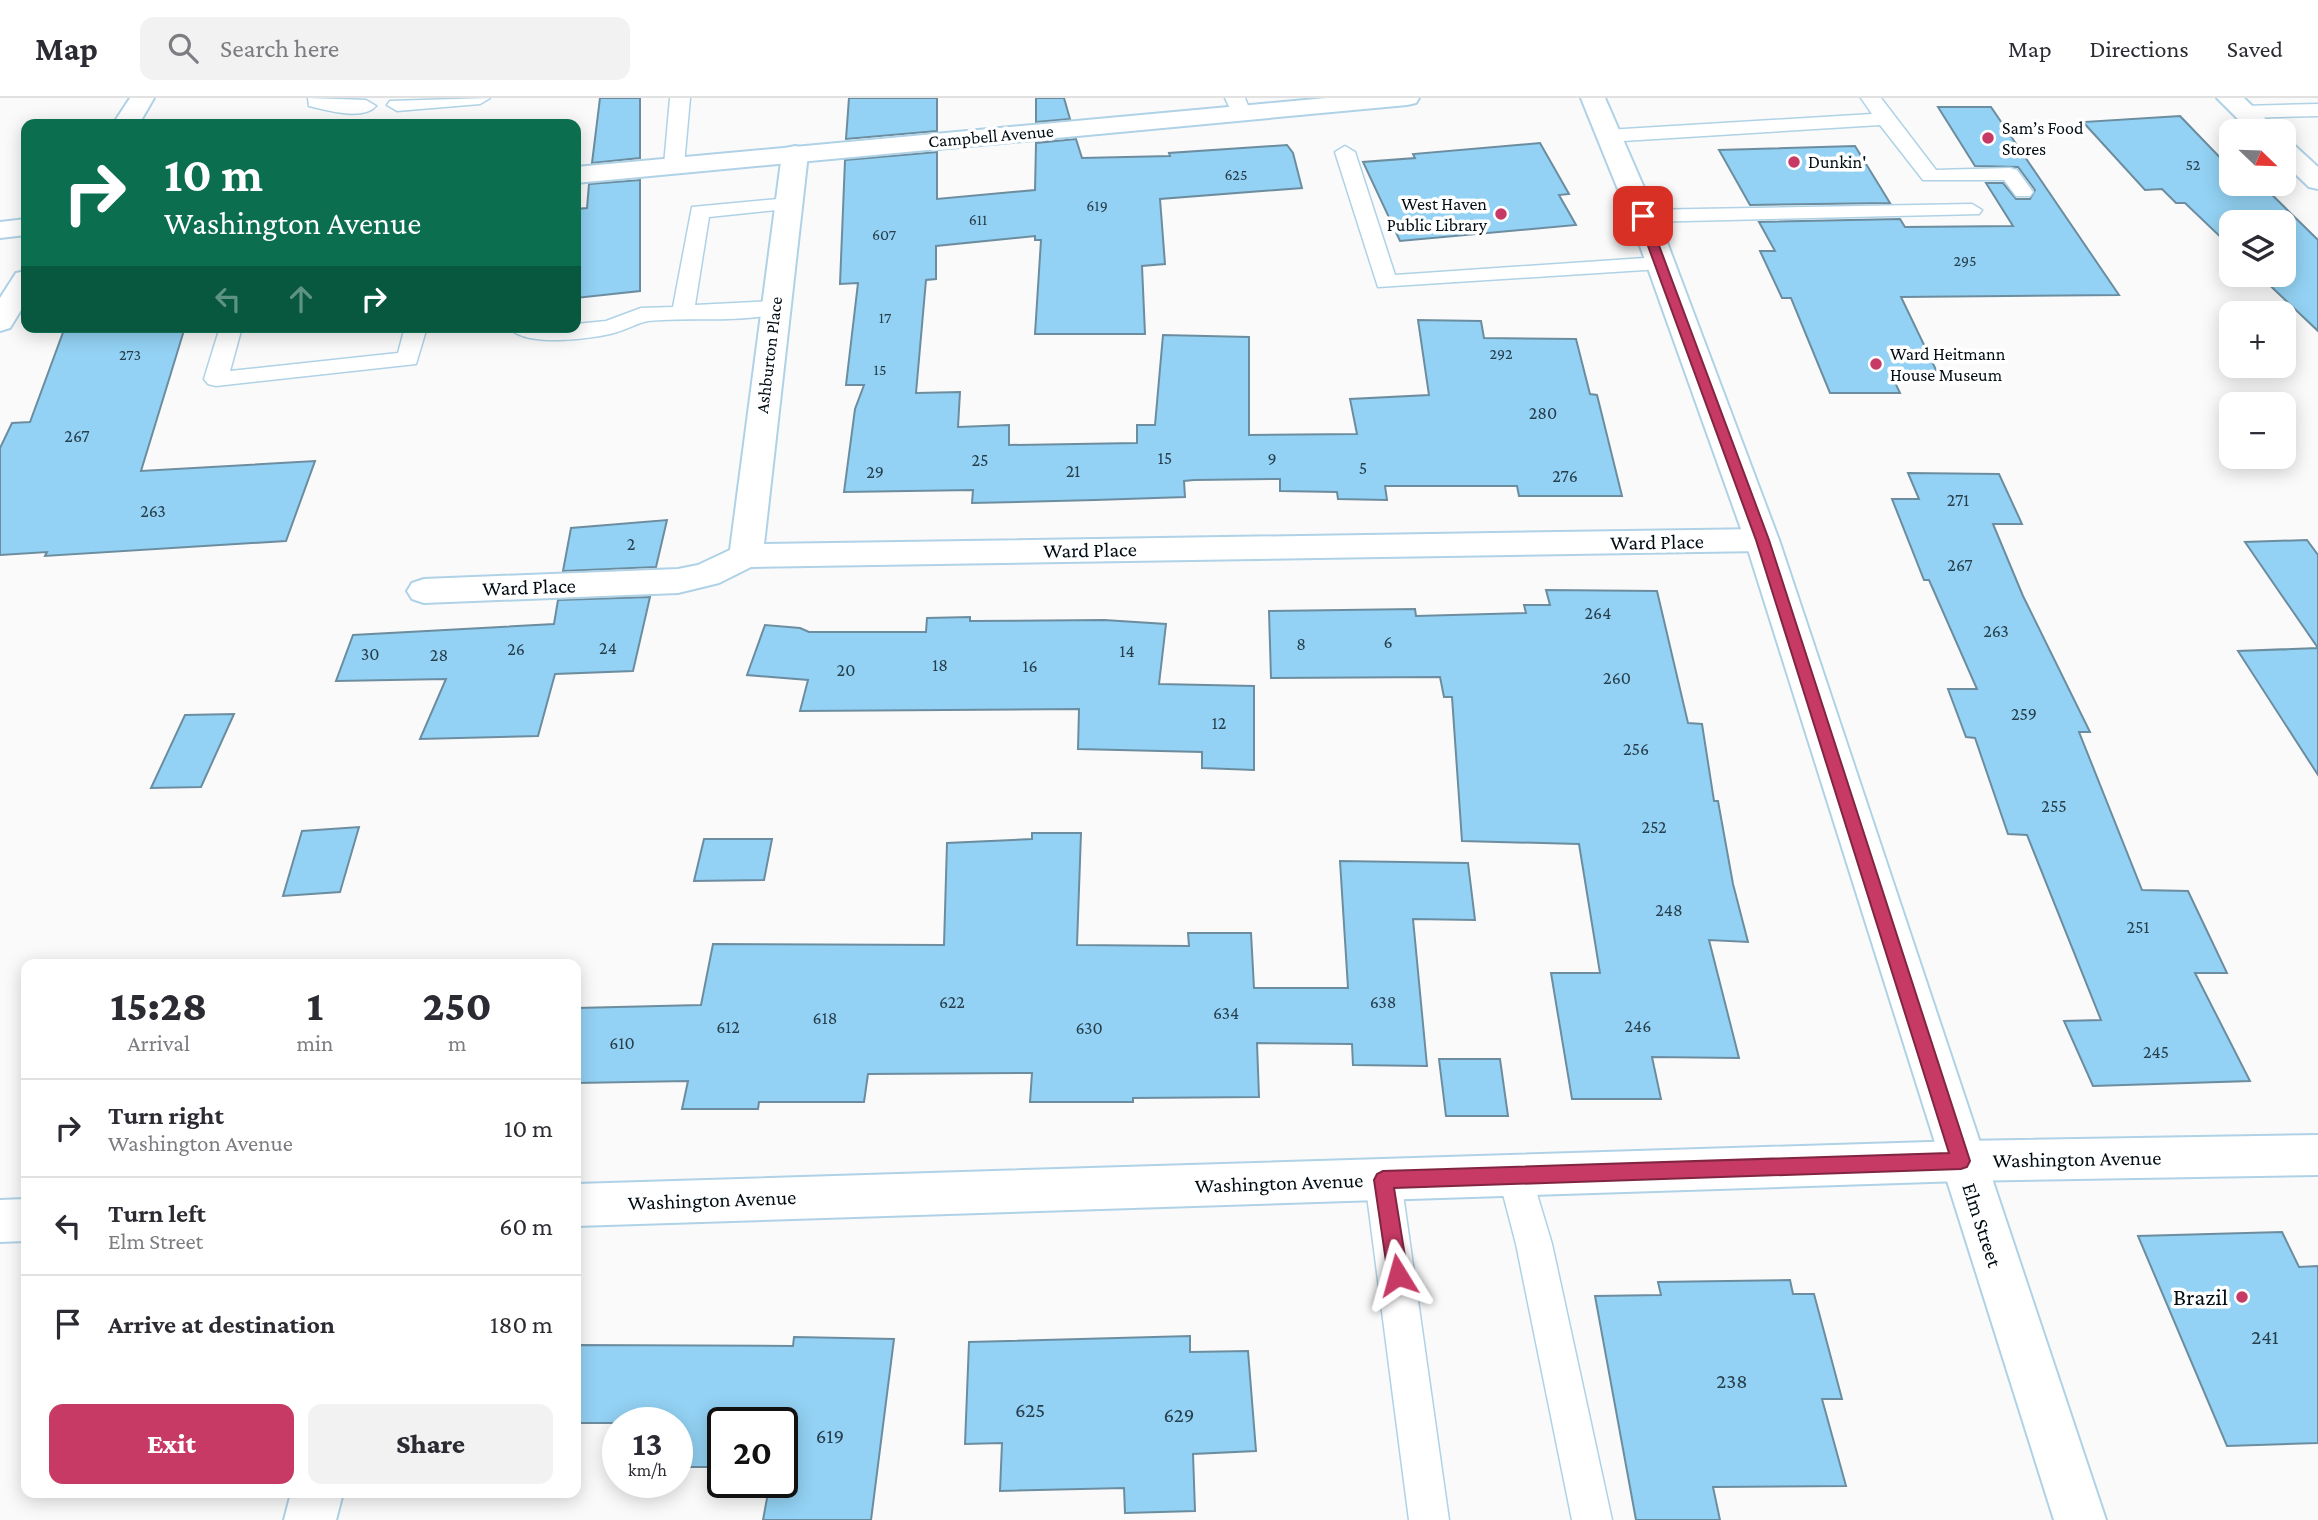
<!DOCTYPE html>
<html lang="en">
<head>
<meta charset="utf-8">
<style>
  :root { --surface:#fff; --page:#f2f2f3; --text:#2b2b33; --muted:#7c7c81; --line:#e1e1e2; --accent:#c73a65 }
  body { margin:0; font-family:"Crimson Pro",serif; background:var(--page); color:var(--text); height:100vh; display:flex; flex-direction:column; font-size:26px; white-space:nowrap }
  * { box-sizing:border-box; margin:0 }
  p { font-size:23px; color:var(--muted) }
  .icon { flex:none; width:38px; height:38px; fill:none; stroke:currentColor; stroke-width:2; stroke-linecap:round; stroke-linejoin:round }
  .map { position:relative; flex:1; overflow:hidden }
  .panel { position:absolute; left:21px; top:861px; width:560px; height:539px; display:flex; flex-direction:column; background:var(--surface); border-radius:14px; box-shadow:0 4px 18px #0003 }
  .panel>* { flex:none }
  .guide { position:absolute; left:21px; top:21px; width:560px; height:214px; border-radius:14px; box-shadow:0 4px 18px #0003; background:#0b6e4f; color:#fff; overflow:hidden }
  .needle { width:46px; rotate:113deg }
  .controls { position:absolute; left:2219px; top:21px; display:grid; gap:14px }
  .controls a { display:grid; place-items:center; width:77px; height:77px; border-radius:14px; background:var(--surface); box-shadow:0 4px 18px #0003; font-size:35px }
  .speed { position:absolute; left:602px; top:1309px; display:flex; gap:14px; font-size:35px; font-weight:700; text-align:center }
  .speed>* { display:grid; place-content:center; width:91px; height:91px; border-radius:50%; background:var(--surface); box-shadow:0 4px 18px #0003; line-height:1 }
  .speed small { font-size:18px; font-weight:400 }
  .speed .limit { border:4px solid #111; border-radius:10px; background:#fff; color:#111 }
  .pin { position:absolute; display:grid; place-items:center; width:60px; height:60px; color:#fff; margin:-30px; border-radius:14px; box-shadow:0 4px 10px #0006 }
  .me { position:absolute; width:77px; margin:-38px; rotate:352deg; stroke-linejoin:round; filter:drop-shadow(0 0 5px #0008) }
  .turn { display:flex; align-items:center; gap:24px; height:147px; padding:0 28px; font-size:32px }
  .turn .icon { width:91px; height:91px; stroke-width:2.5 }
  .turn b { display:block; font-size:49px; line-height:60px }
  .lanes { display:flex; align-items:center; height:66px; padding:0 28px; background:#0003; justify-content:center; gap:35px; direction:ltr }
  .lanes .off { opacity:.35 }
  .eta { display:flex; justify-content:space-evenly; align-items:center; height:119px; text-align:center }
  .eta b { font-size:42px; font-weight:800; line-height:49px }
  .action { display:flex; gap:14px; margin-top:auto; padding:14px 28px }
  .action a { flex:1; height:80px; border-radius:14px; background:var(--accent); color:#fff; font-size:28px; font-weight:800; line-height:80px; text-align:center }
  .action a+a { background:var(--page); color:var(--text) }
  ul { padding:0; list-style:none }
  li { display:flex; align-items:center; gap:21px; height:98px; padding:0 28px; border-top:2px solid var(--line) }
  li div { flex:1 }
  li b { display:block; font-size:26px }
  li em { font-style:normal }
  header { display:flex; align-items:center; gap:42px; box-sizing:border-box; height:98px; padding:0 35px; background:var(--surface); border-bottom:2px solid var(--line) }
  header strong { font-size:33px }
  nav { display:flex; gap:38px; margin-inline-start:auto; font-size:24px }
  .search { width:490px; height:63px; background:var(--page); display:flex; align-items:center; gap:18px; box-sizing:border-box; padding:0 24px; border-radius:14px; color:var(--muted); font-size:26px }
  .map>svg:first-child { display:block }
  .building { fill:#93d2f4; stroke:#6c8d9f; stroke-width:2 }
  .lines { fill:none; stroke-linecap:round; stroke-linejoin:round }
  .lane-casing { stroke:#afd2e6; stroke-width:3 }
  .street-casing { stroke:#afd2e6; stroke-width:4 }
  .secondary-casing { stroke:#afd2e6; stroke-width:4 }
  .lane { fill:#fff; fill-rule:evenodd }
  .street { fill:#fff; fill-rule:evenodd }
  .secondary { fill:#fff; fill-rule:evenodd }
  .route { fill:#c73a65; stroke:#812642; stroke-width:2 }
  .poi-dot { fill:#c73a65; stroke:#fff; stroke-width:2.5 }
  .labels { text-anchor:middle; stroke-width:7; stroke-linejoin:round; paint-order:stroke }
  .far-number-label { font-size:16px; fill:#273e4c }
  .far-poi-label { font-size:18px; fill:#030d14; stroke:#fff; text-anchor:start }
  .far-street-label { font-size:18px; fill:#030d14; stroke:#fff }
  .number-label { font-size:18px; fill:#273e4c }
  .street-label { font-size:21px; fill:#030d14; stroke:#fff }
  .near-number-label { font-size:21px; fill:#273e4c }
  .near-poi-label { font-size:24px; fill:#030d14; stroke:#fff; text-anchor:end }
</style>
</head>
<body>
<header>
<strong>Map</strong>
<div class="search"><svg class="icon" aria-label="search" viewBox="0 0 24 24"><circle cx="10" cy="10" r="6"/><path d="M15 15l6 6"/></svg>Search here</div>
<nav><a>Map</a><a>Directions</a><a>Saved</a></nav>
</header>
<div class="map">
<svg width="2318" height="1422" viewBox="0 0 2318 1422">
  <rect width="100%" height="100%" fill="#fafafa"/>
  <path class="building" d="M 600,0 L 640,0 L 640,60 L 592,65 Z
    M 849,0 L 937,0 L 937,33 L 846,41 Z
    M 1036,0 L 1064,0 L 1070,21 L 1036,24 Z
    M 1938,9 L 1991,9 L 2119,197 L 1901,199 L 1938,276 L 1891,276 L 1900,295 L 1830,295 L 1791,200 L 1782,200 L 1760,153 L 1775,153 L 1759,124 L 1900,121 L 1905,129 L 2013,128 L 1986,85 L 2003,85 L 2016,101 L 2030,101 L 2035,92 L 2018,69 L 1975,68 Z
    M 2180,18 L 2231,71 L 2231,86 L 2261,86 L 2318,142 L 2318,233 L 2259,177 L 2284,177 L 2284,124 L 2231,124 L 2231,149 L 2185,105 L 2176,105 L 2162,91 L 2145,92 L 2083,24 Z
    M 1076,41 L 1082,60 L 1170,58 L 1169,55 L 1287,47 L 1293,55 L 1302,90 L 1160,101 L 1165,166 L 1142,168 L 1145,236 L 1035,236 L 1041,142 L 1035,142 L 1035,138 L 936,148 L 936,181 L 926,182 L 916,295 L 960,294 L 958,329 L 1009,327 L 1009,347 L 1137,345 L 1137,327 L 1155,327 L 1163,237 L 1249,239 L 1249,337 L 1357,336 L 1350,301 L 1429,297 L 1418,222 L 1481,223 L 1484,240 L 1576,241 L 1590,296 L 1597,297 L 1622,398 L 1519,398 L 1517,388 L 1385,388 L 1387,402 L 1338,401 L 1337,394 L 1280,393 L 1280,381 L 1194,382 L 1184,383 L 1185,399 L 1095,402 L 972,405 L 973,392 L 844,394 L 855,311 L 864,287 L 846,287 L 858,185 L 840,186 L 845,62 L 937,54 L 937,101 L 1035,92 L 1036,45 Z
    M 1540,45 L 1569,96 L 1559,97 L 1576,127 L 1400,143 L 1363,64 L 1415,60 L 1413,56 Z
    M 1855,48 L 1890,105 L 1750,107 L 1719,52 Z
    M 640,82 L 640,193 L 576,200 L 576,111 L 587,110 L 589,86 Z
    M 65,229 L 185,229 L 141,373 L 315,363 L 286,443 L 45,458 L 47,454 L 0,457 L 0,350 L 12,325 L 30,324 Z
    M 1908,375 L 1999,376 L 2022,426 L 1993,426 L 2023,498 L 2090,634 L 2079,634 L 2142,792 L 2188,793 L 2227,875 L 2195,875 L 2250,983 L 2093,988 L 2064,923 L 2101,922 L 2027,737 L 2008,736 L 1975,640 L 1966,639 L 1948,591 L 1977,591 L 1929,482 L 1924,482 L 1892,401 L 1919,401 Z
    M 667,422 L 656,469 L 563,473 L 571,430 Z
    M 2307,442 L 2318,457 L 2318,550 L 2245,444 Z
    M 1546,492 L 1657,493 L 1688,625 L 1702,626 L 1714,703 L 1718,703 L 1733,786 L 1748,844 L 1709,842 L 1739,960 L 1652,959 L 1661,1001 L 1572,1001 L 1551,875 L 1600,875 L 1579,746 L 1462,743 L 1452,599 L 1444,599 L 1440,579 L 1271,580 L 1269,513 L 1415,511 L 1416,518 L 1526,515 L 1524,507 L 1550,507 Z
    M 650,499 L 633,573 L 555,576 L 538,638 L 420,641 L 446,581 L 336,583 L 353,537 L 554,526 L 558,502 Z
    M 970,519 L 970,523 L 1104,522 L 1166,526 L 1159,586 L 1254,588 L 1254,672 L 1202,670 L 1202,654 L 1078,651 L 1079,611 L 800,613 L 808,582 L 747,577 L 765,527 L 800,530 L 809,534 L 926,534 L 927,520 Z
    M 2318,550 L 2318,677 L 2238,553 Z
    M 234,616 L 201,689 L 151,690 L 185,617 Z
    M 359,729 L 340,794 L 283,798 L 302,733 Z
    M 1032,735 L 1081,735 L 1077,847 L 1189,848 L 1188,835 L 1251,835 L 1254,890 L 1348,890 L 1340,763 L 1468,765 L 1475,822 L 1413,821 L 1427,968 L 1353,967 L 1352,946 L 1257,945 L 1259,999 L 1133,1000 L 1133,1004 L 1030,1004 L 1032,975 L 868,976 L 864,1004 L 759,1004 L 758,1011 L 682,1011 L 688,983 L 576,985 L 576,910 L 701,907 L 713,846 L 944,847 L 947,745 L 1032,741 Z
    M 704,741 L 772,741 L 764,782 L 694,783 Z
    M 1439,961 L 1500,961 L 1508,1018 L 1446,1018 Z
    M 2282,1134 L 2299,1169 L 2318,1168 L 2318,1345 L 2227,1348 L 2138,1138 Z
    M 1790,1182 L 1793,1196 L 1814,1196 L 1842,1301 L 1822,1301 L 1846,1388 L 1713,1389 L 1720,1422 L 1636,1422 L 1595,1198 L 1661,1197 L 1658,1184 Z
    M 1190,1238 L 1190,1254 L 1248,1253 L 1256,1353 L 1193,1356 L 1195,1413 L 1125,1415 L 1124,1390 L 1000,1393 L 1002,1345 L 965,1346 L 969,1244 Z
    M 794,1239 L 894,1241 L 871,1422 L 763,1422 L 770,1384 L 782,1384 L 782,1325 L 723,1325 L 723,1369 L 677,1369 L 677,1325 L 576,1325 L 576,1247 L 793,1248 Z"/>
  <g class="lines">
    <defs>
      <path id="lane" d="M 308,0 L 366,2 L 376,8 C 363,23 326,12 309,8 Z
        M 490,0 L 480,6 L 397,13 L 387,7 L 390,3 Z
        M 670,0 L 690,0 L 684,67 L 674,73 L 664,67 Z
        M 1225,0 L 1245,0 L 1251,15 L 1248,19 L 1234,19 Z
        M 1861,0 L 1881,0 L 1936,72 L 2010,70 L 2017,72 L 2033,94 L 2030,98 L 2016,98 L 2004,82 L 1923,82 L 1880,27 L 1607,44 L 1597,38 L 1607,32 L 1872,16 Z
        M 2318,6 L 2318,18 L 2244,20 L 2234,14 L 2244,8 Z
        M 1345,48 L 1355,54 L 1395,177 L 1660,159 L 1671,165 L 1660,171 L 1378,189 L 1335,54 Z
        M 789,100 L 799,106 L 796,110 L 709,119 L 695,207 L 774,203 L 785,210 L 782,215 C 739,225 691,219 648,223 C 637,225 628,231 617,234 C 595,241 523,250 509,229 L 576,229 L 576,226 L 606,223 L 641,210 L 673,209 L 692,109 Z
        M 1972,106 L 1982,112 L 1979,116 L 1643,124 L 1633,118 L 1643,112 Z
        M 220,229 L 242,229 L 230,273 L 398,255 L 405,229 L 427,229 L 416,266 L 216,288 L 208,286 L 204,281 Z
        M 1516,1061 L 1528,1066 L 1552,1146 L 1612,1422 L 1572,1422 L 1516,1146 L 1498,1077 L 1504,1066 Z
        M 1383,1066 L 1395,1071 L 1401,1082 L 1449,1422 L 1409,1422 L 1365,1082 L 1371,1071 Z"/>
      <path id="street" d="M 130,0 L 154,0 L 139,26 L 113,26 Z
        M 2217,0 L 2244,0 L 2278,33 L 2250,33 Z
        M 2284,43 L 2293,46 L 2318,69 L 2318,91 L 2309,89 L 2284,65 Z
        M 795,48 L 804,50 L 808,56 L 764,446 L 1762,431 L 1774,434 L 1779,442 L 1774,450 L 1762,453 L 751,469 L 719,485 L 678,495 L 424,505 L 412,501 L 407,493 L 412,485 L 424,481 L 678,471 L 698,467 L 730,452 L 782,56 L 786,50 Z
        M 26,173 L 26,204 L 10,230 L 0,233 L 0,200 L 16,175 Z
        M 2318,1037 L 2318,1077 L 1961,1083 L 576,1128 L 576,1086 L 1961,1043 Z
        M 26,1101 L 26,1143 L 0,1144 L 0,1102 Z
        M 291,1395 L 343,1395 L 336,1422 L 284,1422 Z"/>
      <path id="secondary" d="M 1326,0 L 1419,0 L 1416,5 L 1407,7 L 576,85 L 576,69 Z
        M 1581,0 L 1605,0 L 1662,131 L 1779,442 L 2106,1422 L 2054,1422 L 1745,442 L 1634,131 Z
        M 26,121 L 26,137 L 0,140 L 0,124 Z"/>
    </defs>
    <use href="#lane" class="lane-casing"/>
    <use href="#street" class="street-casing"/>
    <use href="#secondary" class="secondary-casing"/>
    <use href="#lane" class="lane"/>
    <use href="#street" class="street"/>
    <use href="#secondary" class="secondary"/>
  </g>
  <path class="route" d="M 1643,114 L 1648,118 L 1769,442 L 1970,1063 L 1967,1069 L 1961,1071 L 1394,1090 L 1408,1177 L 1405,1184 L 1398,1187 L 1391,1184 L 1388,1177 L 1374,1082 L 1377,1076 L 1383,1073 L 1949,1055 L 1756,442 L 1637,118 Z"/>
  <g class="poi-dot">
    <circle cx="1988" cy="40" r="7"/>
    <circle cx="1794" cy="64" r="7"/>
    <circle cx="1501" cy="116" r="7"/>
    <circle cx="1876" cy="266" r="7"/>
    <circle cx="2242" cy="1199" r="7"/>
  </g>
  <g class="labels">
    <g class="far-number-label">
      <text x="2193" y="72">52</text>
      <text x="1236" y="82">625</text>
      <text x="1097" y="113">619</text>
      <text x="978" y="127">611</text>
      <text x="884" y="142">607</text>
      <text x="1965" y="168">295</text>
      <text x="885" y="225">17</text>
      <text x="1501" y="261">292</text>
      <text x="130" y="262">273</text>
      <text x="880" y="277">15</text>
    </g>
    <g class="far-poi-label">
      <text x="2002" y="36">Sam’s Food<tspan x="2002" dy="21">Stores</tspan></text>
      <text x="1808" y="70">Dunkin'</text>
      <text x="1487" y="112" text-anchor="end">West Haven<tspan x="1487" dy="21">Public Library</tspan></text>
      <text x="1890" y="262">Ward Heitmann<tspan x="1890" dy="21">House Museum</tspan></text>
    </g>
    <g class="far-street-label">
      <text transform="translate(991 38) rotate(-5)" y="6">Campbell Avenue</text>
      <text transform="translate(769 257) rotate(-83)" y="6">Ashburton Place</text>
    </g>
    <g class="number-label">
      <text x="1543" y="321">280</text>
      <text x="77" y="344">267</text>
      <text x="1165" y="366">15</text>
      <text x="1272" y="367">9</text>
      <text x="980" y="368">25</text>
      <text x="1363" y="376">5</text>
      <text x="1073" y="379">21</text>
      <text x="875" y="380">29</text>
      <text x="1565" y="384">276</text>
      <text x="1958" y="408">271</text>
      <text x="153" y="419">263</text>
      <text x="631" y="452">2</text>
      <text x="1960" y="473">267</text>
      <text x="1598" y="521">264</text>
      <text x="1996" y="539">263</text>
      <text x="1388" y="550">6</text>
      <text x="1301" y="552">8</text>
      <text x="608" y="556">24</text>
      <text x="516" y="557">26</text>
      <text x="1127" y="559">14</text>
      <text x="370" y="562">30</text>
      <text x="439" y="563">28</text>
      <text x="940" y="573">18</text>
      <text x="1030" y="574">16</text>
      <text x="846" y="578">20</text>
      <text x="1617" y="586">260</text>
      <text x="2024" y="622">259</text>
      <text x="1219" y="631">12</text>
      <text x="1636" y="657">256</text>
      <text x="2054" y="714">255</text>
      <text x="1654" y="735">252</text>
      <text x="1669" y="818">248</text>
      <text x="2138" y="835">251</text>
      <text x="952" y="910">622</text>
      <text x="1383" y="910">638</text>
      <text x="1226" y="921">634</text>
      <text x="825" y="926">618</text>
      <text x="1638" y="934">246</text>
      <text x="728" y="935">612</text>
      <text x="1089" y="936">630</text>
      <text x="622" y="951">610</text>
      <text x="2156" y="960">245</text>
    </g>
    <g class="street-label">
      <text transform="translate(1657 444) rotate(-1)" y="7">Ward Place</text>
      <text transform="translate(1090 452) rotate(-1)" y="7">Ward Place</text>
      <text transform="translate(529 489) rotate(-2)" y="7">Ward Place</text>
      <text transform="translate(2077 1061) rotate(-1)" y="7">Washington Avenue</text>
      <text transform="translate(1279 1085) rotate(-2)" y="7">Washington Avenue</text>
      <text transform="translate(712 1102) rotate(-2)" y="7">Washington Avenue</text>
      <text transform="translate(1982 1127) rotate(72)" y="7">Elm Street</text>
    </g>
    <g class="near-number-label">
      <text x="2265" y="1246">241</text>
      <text x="1732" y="1290">238</text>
      <text x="1030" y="1319">625</text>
      <text x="1179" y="1324">629</text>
      <text x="830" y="1345">619</text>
    </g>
    <g class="near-poi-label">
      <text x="2228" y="1207">Brazil</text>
    </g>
  </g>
</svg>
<div class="controls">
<a><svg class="needle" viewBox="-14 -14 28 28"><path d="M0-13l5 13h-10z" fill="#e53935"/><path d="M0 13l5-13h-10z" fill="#7c7c81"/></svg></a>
<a><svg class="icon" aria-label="layers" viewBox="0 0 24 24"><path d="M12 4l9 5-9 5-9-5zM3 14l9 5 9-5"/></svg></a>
<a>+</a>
<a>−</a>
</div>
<div class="speed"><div>13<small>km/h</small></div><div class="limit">20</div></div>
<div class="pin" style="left:1643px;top:118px;background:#d93025"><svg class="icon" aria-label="arrive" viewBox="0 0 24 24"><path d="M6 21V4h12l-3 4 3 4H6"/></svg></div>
<svg class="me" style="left:1398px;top:1177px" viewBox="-20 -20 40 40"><path d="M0-17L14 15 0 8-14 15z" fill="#c73a65" stroke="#fff" stroke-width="4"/></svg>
<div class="guide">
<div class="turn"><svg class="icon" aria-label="right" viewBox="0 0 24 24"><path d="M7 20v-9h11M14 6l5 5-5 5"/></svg><div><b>10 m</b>Washington Avenue</div></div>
<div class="lanes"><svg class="icon off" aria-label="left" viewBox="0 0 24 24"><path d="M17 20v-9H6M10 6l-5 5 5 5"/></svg><svg class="icon off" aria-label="ahead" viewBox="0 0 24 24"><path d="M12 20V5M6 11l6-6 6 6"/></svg><svg class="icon" aria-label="right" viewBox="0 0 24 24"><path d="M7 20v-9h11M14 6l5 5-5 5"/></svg></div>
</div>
<section class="panel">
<div class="eta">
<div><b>15:28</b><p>Arrival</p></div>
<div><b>1</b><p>min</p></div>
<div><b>250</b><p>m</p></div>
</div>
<ul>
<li><svg class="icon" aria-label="right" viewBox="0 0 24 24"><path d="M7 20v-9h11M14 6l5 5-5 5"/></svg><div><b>Turn right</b><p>Washington Avenue</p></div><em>10 m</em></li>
<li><svg class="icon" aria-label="left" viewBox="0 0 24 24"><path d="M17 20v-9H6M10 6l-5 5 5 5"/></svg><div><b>Turn left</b><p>Elm Street</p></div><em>60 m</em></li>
<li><svg class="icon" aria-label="arrive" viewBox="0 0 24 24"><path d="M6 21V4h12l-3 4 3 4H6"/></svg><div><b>Arrive at destination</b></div><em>180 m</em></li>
</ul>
<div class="action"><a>Exit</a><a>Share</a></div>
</section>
</div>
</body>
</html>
